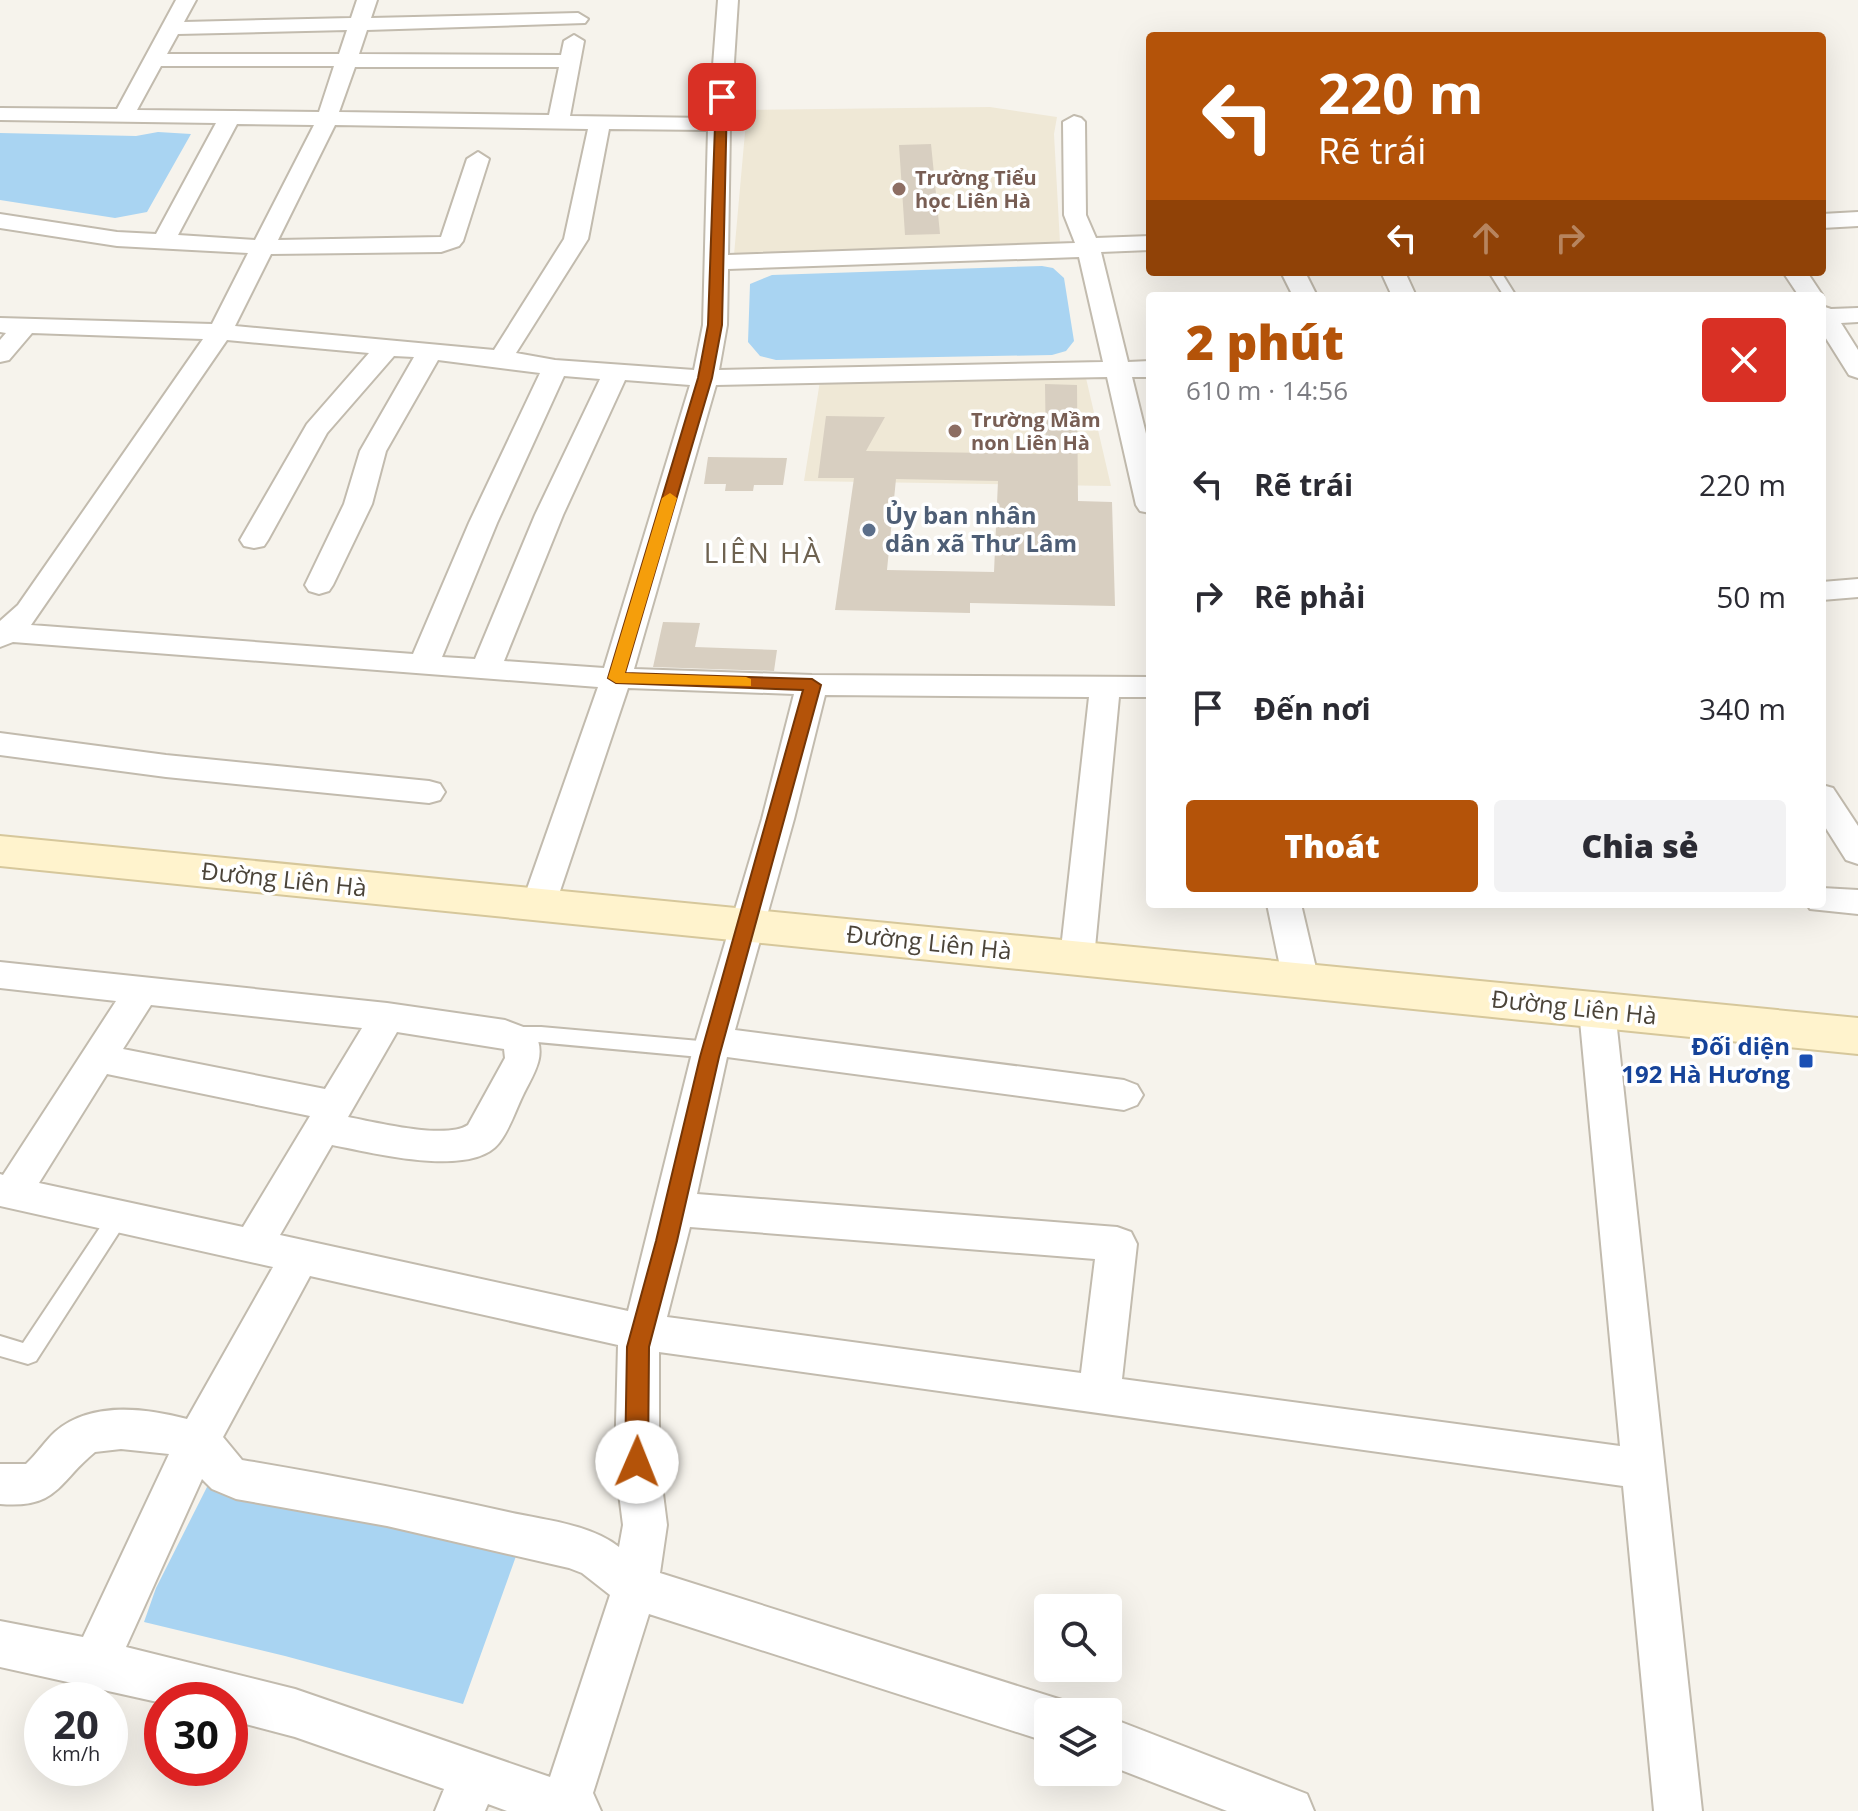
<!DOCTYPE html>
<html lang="vi">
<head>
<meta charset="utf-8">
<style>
  :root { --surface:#fff; --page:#f2f2f3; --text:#2b2b33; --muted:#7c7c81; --accent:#b45309 }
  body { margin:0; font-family:"Open Sans",sans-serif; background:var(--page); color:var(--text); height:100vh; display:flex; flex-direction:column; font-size:30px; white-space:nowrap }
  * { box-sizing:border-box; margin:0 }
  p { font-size:26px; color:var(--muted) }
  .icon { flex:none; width:44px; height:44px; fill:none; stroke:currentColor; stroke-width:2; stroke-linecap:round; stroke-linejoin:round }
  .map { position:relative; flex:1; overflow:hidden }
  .details { position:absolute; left:1146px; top:292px; width:680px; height:616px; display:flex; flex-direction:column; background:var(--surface); border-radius:8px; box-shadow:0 8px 32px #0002 }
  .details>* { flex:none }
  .banner { position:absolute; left:1146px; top:32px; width:680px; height:244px; border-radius:8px; box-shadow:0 8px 32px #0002; background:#b45309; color:#fff; overflow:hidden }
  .fabs { position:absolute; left:1034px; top:1594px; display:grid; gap:16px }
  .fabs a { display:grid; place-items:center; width:88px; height:88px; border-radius:8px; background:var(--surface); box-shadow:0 8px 32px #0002; font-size:40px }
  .speed { position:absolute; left:24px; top:1682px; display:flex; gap:16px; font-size:40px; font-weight:700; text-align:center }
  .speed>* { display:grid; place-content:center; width:104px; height:104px; border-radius:50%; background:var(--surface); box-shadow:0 8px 32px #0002; line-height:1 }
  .speed small { font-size:20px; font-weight:400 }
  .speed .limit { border:12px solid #d22; background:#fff; color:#111 }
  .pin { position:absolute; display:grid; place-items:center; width:68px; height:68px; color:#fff; margin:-34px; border-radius:16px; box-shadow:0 4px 12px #0006 }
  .me { position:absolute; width:88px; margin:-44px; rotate:1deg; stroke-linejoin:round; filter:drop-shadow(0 0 6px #0008) }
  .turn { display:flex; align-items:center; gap:28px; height:168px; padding:0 40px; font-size:36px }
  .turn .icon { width:104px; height:104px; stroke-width:2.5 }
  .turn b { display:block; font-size:56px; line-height:68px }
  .lanes { display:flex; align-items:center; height:76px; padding:0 40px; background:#0003; justify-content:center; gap:40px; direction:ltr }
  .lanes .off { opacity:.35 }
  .round { display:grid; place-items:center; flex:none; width:84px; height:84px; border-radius:8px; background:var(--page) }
  .head { display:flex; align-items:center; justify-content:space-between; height:136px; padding:0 40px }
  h1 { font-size:48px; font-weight:800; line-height:60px; color:var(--accent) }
  .action { display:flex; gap:16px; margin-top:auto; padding:16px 40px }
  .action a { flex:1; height:92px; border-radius:8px; background:var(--accent); color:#fff; font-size:32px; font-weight:800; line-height:92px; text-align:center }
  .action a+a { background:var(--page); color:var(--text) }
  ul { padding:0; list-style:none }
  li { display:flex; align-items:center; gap:24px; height:112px; padding:0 40px }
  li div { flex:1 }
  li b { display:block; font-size:30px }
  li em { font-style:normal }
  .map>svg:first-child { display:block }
  .education { fill:#efe8d6 }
  .water { fill:#a9d4f2 }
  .building { fill:#d8cfc1; fill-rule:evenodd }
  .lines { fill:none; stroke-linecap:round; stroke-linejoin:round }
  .lane-casing { stroke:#c2bbae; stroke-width:4 }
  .street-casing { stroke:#c2bbae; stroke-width:4 }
  .secondary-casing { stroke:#d6c79b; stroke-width:4 }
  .lane { fill:#fff; fill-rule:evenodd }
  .street { fill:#fff; fill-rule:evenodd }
  .secondary { fill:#fff3cd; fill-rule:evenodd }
  .route { fill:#b45309; stroke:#753606; stroke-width:2 }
  .slow { fill:#f59e0b }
  .education-dot { fill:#8d6e63; stroke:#fff; stroke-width:3 }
  .service-dot { fill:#5c6f8a; stroke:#fff; stroke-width:3 }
  .transit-dot { fill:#1a4fb4; stroke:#fff; stroke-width:3 }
  .labels { text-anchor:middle; stroke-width:7; stroke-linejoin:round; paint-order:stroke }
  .far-education-label { font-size:20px; font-weight:bold; fill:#785e54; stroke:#fff; text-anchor:start }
  .service-label { font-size:24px; font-weight:bold; fill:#4e5e75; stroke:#fff; text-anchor:start }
  .street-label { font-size:24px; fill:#4b4439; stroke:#fff }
  .transit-label { font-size:24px; font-weight:bold; fill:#164399; stroke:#fff; text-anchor:end }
  .quarter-label { font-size:28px; letter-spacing:2px; fill:#6e6250; stroke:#fff }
</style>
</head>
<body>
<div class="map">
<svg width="1858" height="1811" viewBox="0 0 1858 1811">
  <rect width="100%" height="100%" fill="#f6f3ec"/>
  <path class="education" d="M 990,107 L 1057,117 L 1054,134 L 1060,243 L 734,255 L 747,110 Z
    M 1086,378 L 1111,486 L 804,481 L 820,381 Z"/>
  <path class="water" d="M 158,132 L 191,134 L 147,212 L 115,218 L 0,200 L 0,133 L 136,136 Z
    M 1042,266 L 1053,268 L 1064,278 L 1074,341 L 1066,351 L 1052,355 L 776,360 L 760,356 L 748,342 L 750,284 L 772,275 Z
    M 214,1484 L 520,1545 L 463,1704 L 285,1656 L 144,1622 L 156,1588 L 208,1485 Z"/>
  <path class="building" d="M 931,144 L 940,234 L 905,235 L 899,145 Z
    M 1045,384 L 1077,385 L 1078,501 L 1112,502 L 1115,606 L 970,603 L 970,613 L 835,610 L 854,478 L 818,478 L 826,416 L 885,417 L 866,451 L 1046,454 ZM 896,479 L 998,481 L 994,572 L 887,570 Z
    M 708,457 L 787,458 L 783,485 L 754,485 L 753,491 L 725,491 L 726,484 L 704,484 Z
    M 663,622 L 700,623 L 695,647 L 777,650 L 774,671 L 653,667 Z"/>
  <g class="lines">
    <defs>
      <path id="lane" d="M 1489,272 L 1501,272 L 1516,296 L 1504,296 Z
        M 511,1027 L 541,1027 L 711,1042 L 718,1045 L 721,1050 L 718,1055 L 711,1058 L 504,1039 L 501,1034 L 504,1029 Z
        M 118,1208 L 125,1211 L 128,1217 L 125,1223 L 36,1361 L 28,1364 L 0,1356 L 0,1336 L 23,1343 L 111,1211 Z"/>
      <path id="street" d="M 176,0 L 196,0 L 184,22 L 351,18 L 357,0 L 377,0 L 371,18 L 578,13 L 588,19 L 585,23 L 367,30 L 359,54 L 561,55 L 564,41 L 574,35 L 584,41 L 570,116 L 709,118 L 718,0 L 738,0 L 730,124 L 728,255 L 1075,243 L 1064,215 L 1063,122 L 1074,116 L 1081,118 L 1085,122 L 1086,215 L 1096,238 L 1150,236 L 1150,250 L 1101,252 L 1128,362 L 1150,361 L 1150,377 L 1132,377 L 1150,450 L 1150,513 L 1140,511 L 1136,505 L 1107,377 L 716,385 L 634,669 L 812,675 L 1150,677 L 1150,697 L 1119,697 L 1094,958 L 1089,967 L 1077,971 L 1065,967 L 1060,958 L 1089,697 L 825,695 L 794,819 L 735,1030 L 1124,1080 L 1137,1085 L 1143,1095 L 1137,1105 L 1124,1110 L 727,1057 L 697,1194 L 1117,1227 L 1131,1232 L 1137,1244 L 1122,1379 L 1620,1446 L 1579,1010 L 1584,1000 L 1597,996 L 1610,1000 L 1615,1010 L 1702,1811 L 1654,1811 L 1623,1486 L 659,1352 L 659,1462 L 667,1525 L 660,1573 L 1065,1701 L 1069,1712 L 1048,1712 L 1048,1742 L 649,1614 L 593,1793 L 601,1811 L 507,1811 L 488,1804 L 485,1811 L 435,1811 L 444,1789 L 295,1737 L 230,1720 L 230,1700 L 162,1700 L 162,1703 L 0,1667 L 0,1621 L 83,1637 L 169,1454 L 121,1449 L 95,1452 C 58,1482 58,1509 0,1504 L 0,1464 L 26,1464 C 37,1454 45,1441 55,1432 C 90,1401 146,1408 187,1419 L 273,1267 L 0,1206 L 0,1174 L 3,1175 L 116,1001 L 0,988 L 0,962 L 387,1003 L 505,1020 L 534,1031 C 547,1055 535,1071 524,1093 C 516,1109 510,1129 499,1143 C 471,1179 370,1152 332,1145 L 280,1235 L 628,1311 L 691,1057 L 762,819 L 794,694 L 628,688 L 555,906 L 550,915 L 538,918 L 526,915 L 521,906 L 598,687 L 13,642 L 0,647 L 0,621 L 18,605 L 203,339 L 32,333 L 9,360 L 0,362 L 0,340 L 6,333 L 0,332 L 0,318 L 212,324 L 248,253 L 117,246 L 0,228 L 0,214 L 117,232 L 156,234 L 216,123 L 0,120 L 0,108 L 117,109 ZM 347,30 L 339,54 L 167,54 L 178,34 ZM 161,66 L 334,66 L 319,112 L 137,110 ZM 355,67 L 559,67 L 549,115 L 339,112 ZM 237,124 L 314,125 L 255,240 L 178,235 ZM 335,125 L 588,129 L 564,239 L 494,350 L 235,326 L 271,254 L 441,252 L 459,246 L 463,241 L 489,159 L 478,152 L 467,159 L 441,237 L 278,240 ZM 609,129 L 708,130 L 703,325 L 694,370 L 555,360 L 516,353 L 588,239 ZM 1079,257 L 1103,362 L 719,370 L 727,325 L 728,269 ZM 227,340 L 369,353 L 307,424 L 240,540 L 244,546 L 254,548 L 264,546 L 268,540 L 327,433 L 394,356 L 414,357 L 360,451 L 344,504 L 305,585 L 309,591 L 319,594 L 329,591 L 333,585 L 372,504 L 386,451 L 438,360 L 540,373 L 469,523 L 413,654 L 31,625 ZM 564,376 L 600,379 L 535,515 L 475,659 L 442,657 L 497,523 ZM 625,380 L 690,385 L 604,668 L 504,661 L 563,515 ZM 151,1005 L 362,1028 L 325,1089 L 123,1049 ZM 397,1032 L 504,1049 L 505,1058 L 468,1125 C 446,1140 374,1122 348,1117 ZM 107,1074 L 310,1116 L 243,1227 L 39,1183 ZM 690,1227 L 1095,1259 L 1081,1373 L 667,1317 ZM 310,1276 L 618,1345 L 615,1462 L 623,1525 L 619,1547 C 590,1524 544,1520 508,1512 C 420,1492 332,1475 242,1460 L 223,1437 ZM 202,1479 L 212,1489 L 236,1499 L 387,1526 L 569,1568 L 582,1573 L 610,1595 L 550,1777 L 295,1689 L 126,1647 Z
        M 1858,212 L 1858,226 L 1822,228 L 1822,214 Z
        M 1281,272 L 1305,272 L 1317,296 L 1293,296 Z
        M 1381,272 L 1405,272 L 1416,296 L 1392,296 Z
        M 1783,272 L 1807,272 L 1823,296 L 1799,296 Z
        M 1822,306 L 1831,309 L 1858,308 L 1858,322 L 1841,323 L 1858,350 L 1858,378 L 1849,375 L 1822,332 Z
        M 1858,579 L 1858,597 L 1822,600 L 1822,582 Z
        M 0,733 L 166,755 L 429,781 L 440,784 L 445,792 L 440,800 L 429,803 L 166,777 L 0,755 Z
        M 1822,785 L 1833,788 L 1858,826 L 1858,864 L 1846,860 L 1822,822 Z
        M 1822,888 L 1858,890 L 1858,914 L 1810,909 L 1807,904 L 1822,904 Z
        M 1267,904 L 1301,904 L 1319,981 L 1313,990 L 1301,994 L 1289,990 L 1283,981 Z
        M 1108,1717 L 1307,1794 L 1314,1811 L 1227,1811 L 1108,1765 Z"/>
      <path id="secondary" d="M 0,836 L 1858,1018 L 1858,1054 L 0,866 Z"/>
    </defs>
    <use href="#lane" class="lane-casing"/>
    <use href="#street" class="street-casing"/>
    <use href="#secondary" class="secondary-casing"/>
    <use href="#lane" class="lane"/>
    <use href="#street" class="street"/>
    <use href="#secondary" class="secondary"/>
  </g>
  <path class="route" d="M 722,93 L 727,97 L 722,325 L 712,378 L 625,673 L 812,679 L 821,685 L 719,1057 L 677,1241 L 649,1347 L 648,1462 L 645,1470 L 637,1473 L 628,1470 L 625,1462 L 627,1347 L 656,1241 L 700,1057 L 803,690 L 616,683 L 608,678 L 698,378 L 708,325 L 716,97 Z"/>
  <path class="slow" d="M 670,493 L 677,498 L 625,673 L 746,677 L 751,679 L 751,686 L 616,683 L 608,678 L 662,498 Z"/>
  <g class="education-dot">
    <circle cx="899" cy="189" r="8"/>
    <circle cx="955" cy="431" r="8"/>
  </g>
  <circle class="service-dot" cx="869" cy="530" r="8"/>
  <rect class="transit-dot" x="1798" y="1053" width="16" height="16" rx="4"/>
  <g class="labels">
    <g class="far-education-label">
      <text x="915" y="185">Trường Tiểu<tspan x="915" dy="23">học Liên Hà</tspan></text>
      <text x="971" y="427">Trường Mầm<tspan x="971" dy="23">non Liên Hà</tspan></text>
    </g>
    <g class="service-label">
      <text x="885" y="524">Ủy ban nhân<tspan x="885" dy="28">dân xã Thư Lâm</tspan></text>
    </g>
    <g class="street-label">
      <text transform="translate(284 880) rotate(6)" y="8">Đường Liên Hà</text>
      <text transform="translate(929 943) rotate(6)" y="8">Đường Liên Hà</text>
      <text transform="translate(1574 1008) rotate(6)" y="8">Đường Liên Hà</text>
    </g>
    <g class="transit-label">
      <text x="1790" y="1055">Đối diện<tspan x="1790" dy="28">192 Hà Hương</tspan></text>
    </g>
    <g class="quarter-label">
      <text x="763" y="563">LIÊN HÀ</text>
    </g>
  </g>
</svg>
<div class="fabs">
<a><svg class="icon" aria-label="search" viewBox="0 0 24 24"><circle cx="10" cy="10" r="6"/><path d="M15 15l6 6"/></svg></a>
<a><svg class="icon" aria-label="layers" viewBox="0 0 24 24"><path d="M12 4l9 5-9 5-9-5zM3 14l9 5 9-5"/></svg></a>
</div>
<div class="speed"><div>20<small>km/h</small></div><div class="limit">30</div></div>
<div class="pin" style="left:722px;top:97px;background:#d93025"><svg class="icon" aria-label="arrive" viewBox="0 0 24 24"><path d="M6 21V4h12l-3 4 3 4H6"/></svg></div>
<svg class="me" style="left:637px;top:1462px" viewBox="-20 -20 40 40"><circle r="19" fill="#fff"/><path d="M0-13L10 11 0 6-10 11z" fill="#b45309"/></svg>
<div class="banner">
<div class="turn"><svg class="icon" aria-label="left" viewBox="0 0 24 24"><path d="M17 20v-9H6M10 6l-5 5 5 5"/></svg><div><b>220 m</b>Rẽ trái</div></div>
<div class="lanes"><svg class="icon" aria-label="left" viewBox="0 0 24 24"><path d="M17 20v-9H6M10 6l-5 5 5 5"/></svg><svg class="icon off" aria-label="ahead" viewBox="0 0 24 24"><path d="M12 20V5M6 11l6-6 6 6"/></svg><svg class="icon off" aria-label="right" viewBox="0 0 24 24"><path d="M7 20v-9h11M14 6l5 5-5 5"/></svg></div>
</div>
<section class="details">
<div class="head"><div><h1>2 phút</h1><p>610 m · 14:56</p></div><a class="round" style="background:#d93025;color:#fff"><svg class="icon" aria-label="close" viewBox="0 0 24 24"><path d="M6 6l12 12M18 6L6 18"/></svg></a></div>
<ul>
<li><svg class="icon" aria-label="left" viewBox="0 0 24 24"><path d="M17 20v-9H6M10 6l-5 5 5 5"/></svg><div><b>Rẽ trái</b></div><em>220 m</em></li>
<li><svg class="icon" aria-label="right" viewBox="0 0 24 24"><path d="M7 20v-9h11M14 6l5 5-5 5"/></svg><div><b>Rẽ phải</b></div><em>50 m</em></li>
<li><svg class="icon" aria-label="arrive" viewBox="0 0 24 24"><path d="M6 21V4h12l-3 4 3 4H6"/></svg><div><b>Đến nơi</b></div><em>340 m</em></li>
</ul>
<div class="action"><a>Thoát</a><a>Chia sẻ</a></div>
</section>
</div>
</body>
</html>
